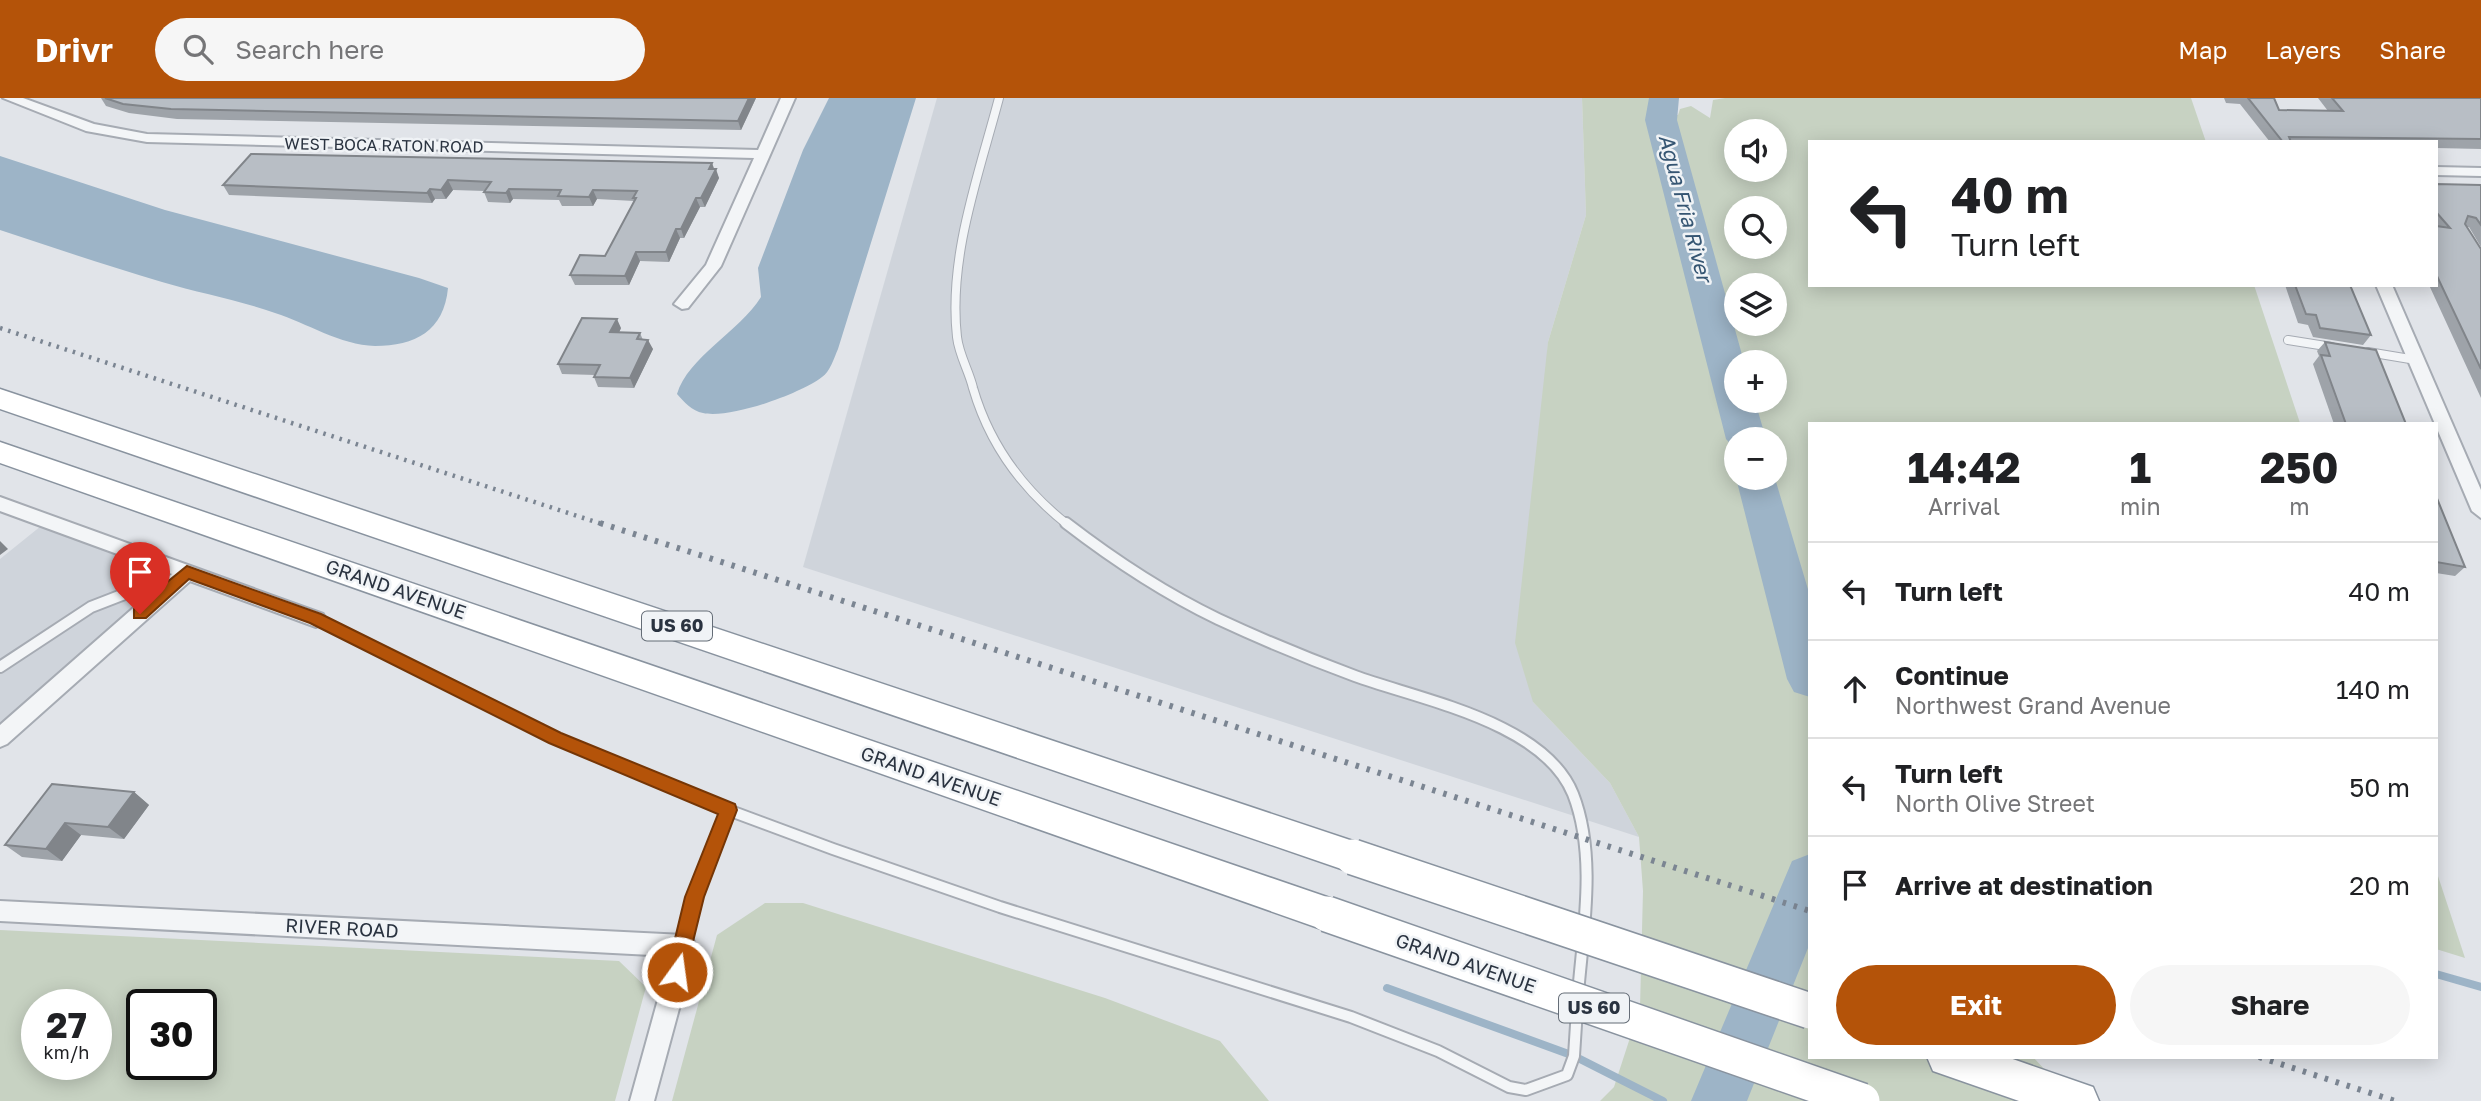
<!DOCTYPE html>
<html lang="en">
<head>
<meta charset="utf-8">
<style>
  :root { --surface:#fff; --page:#f6f6f6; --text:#202124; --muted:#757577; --line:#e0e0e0; --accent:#b45309 }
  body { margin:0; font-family:"Golos Text",sans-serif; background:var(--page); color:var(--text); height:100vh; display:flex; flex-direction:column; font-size:26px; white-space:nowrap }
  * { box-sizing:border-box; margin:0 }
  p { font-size:23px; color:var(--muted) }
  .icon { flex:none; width:38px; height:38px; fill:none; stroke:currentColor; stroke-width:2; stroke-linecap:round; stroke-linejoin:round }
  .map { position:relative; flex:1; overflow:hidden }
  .panel { position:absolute; left:1808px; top:324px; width:630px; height:637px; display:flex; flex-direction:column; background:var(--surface); border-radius:0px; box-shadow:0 4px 18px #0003 }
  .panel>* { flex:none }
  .top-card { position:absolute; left:1808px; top:42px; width:630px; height:147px; border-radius:0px; box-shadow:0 4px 18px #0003; background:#fff; color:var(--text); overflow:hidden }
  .tools { position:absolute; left:1724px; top:21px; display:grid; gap:14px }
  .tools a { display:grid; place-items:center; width:63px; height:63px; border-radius:50%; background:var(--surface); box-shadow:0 4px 18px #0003; font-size:35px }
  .speed { position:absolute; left:21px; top:891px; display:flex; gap:14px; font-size:35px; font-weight:700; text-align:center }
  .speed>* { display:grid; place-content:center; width:91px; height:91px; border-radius:50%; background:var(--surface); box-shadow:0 4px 18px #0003; line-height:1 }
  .speed small { font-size:18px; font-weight:400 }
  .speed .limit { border:4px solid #111; border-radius:10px; background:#fff; color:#111 }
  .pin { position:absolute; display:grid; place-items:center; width:60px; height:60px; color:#fff; margin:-72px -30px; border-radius:50% 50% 50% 0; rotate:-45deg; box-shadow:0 0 7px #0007 }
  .pin .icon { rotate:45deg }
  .me { position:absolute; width:77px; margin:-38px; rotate:14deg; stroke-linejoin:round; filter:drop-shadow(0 0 5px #0008) }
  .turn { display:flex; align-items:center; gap:24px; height:147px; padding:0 28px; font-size:32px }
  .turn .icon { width:91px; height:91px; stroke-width:2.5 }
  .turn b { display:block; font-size:49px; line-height:60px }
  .eta { display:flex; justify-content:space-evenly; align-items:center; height:119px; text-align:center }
  .eta b { font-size:42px; font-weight:700; line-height:49px }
  .primary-button { display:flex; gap:14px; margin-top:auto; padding:14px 28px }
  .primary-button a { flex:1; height:80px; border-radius:42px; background:var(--accent); color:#fff; font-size:28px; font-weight:700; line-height:80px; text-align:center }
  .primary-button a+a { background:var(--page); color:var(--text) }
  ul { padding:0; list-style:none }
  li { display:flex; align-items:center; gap:21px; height:98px; padding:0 28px; border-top:2px solid var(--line) }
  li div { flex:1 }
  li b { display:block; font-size:26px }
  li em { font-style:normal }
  header { display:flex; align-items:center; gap:42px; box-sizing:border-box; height:98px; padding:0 35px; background:var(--accent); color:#fff }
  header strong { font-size:33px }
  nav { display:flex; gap:38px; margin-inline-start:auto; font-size:24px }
  .search { width:490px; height:63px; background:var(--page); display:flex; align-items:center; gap:18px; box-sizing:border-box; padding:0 24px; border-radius:38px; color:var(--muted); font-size:26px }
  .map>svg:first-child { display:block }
  .built { fill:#cfd4db }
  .green { fill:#c7d2c2; fill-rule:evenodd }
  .water { fill:#9db4c7 }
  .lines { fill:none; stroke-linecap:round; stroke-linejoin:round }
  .stream { stroke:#9db4c7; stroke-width:8 }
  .river { fill:#9db4c7; fill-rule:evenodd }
  .service-far1-casing { stroke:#a6abb3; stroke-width:10 }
  .service-casing { stroke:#a6abb3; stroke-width:14 }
  .minor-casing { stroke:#a6abb3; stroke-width:4 }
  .trunk-casing { stroke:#89939f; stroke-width:3 }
  .service-far1 { stroke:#f3f5f7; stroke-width:8 }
  .service { stroke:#f3f5f7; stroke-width:10 }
  .minor { fill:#f3f5f7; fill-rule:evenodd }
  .trunk { fill:#fff; fill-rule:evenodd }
  .rail-far1 { stroke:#7b8592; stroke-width:4.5; stroke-dasharray:2.5 6; stroke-linecap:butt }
  .rail { stroke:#7b8592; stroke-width:6; stroke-dasharray:3.5 8; stroke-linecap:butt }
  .trunk-bridge-casing { stroke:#89939f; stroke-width:38; stroke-linecap:butt }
  .trunk-bridge { stroke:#fff; stroke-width:35 }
  .wall { fill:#9ea3a9 }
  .shaded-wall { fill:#81858a }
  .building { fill:#b8bec5; stroke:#81858a; stroke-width:2 }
  .route { fill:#b45309; stroke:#753606; stroke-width:2 }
  .labels { text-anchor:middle; stroke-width:5; stroke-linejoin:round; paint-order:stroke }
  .far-street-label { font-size:16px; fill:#2a3340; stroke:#f0f3f6 }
  .shield { fill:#f0f3f6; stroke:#656d77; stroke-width:2 }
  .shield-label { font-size:18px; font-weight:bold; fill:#2a3340 }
  .street-label { font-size:19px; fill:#2a3340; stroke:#f0f3f6 }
  .water-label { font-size:21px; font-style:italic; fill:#355572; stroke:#f0f3f6 }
</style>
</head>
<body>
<header>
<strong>Drivr</strong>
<div class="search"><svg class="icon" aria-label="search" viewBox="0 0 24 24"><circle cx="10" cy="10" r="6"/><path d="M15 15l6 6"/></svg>Search here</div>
<nav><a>Map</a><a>Layers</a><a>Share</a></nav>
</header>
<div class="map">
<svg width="2481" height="1003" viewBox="0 0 2481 1003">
  <rect width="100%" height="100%" fill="#e1e4e9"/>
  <path class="built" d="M 937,0 L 1582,0 L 1586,117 L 1548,244 L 1533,604 L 1610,685 L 1639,739 L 803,469 Z
    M 41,428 L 173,480 L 0,626 L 0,461 Z"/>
  <path class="green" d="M 1582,0 L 1656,0 L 1655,14 L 1678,17 L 1680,11 L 1691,8 L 1710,20 L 1713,2 L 1725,0 L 2191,0 L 2206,44 L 1810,44 L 1810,187 L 2254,187 L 2300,325 L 1810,326 L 1810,959 L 2033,959 L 2074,1003 L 1600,1003 L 1614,989 L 1640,909 L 1643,793 L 1639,739 L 1610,685 L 1533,604 L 1515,545 L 1548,244 L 1586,117 ZM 1736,33 L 1774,33 L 1774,72 L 1736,72 ZM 1736,110 L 1774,110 L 1774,149 L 1736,149 ZM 1736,187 L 1774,187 L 1774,226 L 1736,226 ZM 1736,264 L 1774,264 L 1774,303 L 1736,303 ZM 1736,341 L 1774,341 L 1774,380 L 1736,380 Z
    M 2436,772 L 2465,860 L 2436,851 Z
    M 765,805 L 803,805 L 1105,900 L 1220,943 L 1269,1003 L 672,1003 L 717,837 Z
    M 0,832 L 619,863 L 646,889 L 615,1003 L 0,1003 ZM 37,906 L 96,906 L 96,966 L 37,966 ZM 201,906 L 201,966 L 142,966 L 142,906 Z"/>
  <path class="water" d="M 829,0 L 916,0 L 838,251 C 834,260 830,274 822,279 C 800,296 730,321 703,315 C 692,313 684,304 677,296 C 688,259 739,234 761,199 L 758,170 L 803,52 Z
    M 0,58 L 165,112 L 419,180 L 448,190 C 444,233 415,248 375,248 C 340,247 307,225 275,215 C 238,202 199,195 162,184 C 108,168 54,150 0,132 Z"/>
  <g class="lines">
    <path class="stream" d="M 2436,876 L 2481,889
      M 1387,890 L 1574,958 L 1663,1003"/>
    <path class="river" d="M 1649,0 L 1679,0 L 1677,22 L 1744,264 L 1736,264 L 1736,303 L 1755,303 L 1766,341 L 1736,341 L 1736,352 L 1726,341 L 1645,22 Z
      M 1774,377 L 1810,498 L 1810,599 L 1794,594 L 1787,581 L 1736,380 L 1774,380 Z
      M 1810,756 L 1810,845 L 1747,1003 L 1691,1003 L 1792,763 Z"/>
    <defs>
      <path id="service-far1" d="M 999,0 C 979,76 948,159 957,239 C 959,257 969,273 973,290 C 989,345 1022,391 1068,427
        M 2288,242 L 2332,249
        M 2368,254 L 2416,262"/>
      <path id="service" d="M 1066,425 C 1114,462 1164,495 1218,521 C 1263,542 1309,561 1355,578 C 1421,602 1544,624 1573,696 C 1597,757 1583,833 1578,896
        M 316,521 L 555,640 L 728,712 L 833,751 L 1000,809 L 1351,919 L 1438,953 L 1509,989 L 1526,992 L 1567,977 L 1574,958 L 1577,911
        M 0,569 L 91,509 L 140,490 L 160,498
        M 684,848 L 695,799 L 728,712"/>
      <path id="minor" d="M 3,0 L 23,0 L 94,26 L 147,36 L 758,52 L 781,0 L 795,0 L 721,168 L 688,210 L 682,211 L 674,206 L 706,167 L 754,60 L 147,44 L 86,33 Z
        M 2436,69 L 2481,70 L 2481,78 L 2436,77 Z
        M 2376,187 L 2392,187 L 2481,392 L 2481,420 L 2472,413 Z
        M 0,399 L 323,516 L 326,521 L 323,526 L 316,529 L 190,483 L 7,646 L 0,649 L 0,627 L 172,476 L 0,413 Z
        M 0,803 L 684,837 L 692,840 L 696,848 L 654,1003 L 630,1003 L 670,858 L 0,823 Z"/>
      <path id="trunk" d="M 0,291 L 1353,743 L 1366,748 L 1371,759 L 1366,770 L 1353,775 L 0,311 Z
        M 0,344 L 1327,799 L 1340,804 L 1346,816 L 1340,828 L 1327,833 L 0,365 Z
        M 1927,959 L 2007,959 L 2093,989 L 2099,1003 L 2019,1003 L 1933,973 Z"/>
    </defs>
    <use href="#service-far1" class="service-far1-casing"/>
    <use href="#service" class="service-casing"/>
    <use href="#minor" class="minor-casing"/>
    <use href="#trunk" class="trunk-casing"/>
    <use href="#service-far1" class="service-far1"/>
    <use href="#service" class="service"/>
    <use href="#minor" class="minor"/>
    <use href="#trunk" class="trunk"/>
    <path class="rail-far1" d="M 0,230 L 605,427"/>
    <path class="rail" d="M 600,425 L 1810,813
      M 2259,959 L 2395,1003"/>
    <defs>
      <path id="trunk-bridge" d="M 1353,759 L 1810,913
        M 1327,816 L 1862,1003"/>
    </defs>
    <use href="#trunk-bridge" class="trunk-bridge-casing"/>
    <use href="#trunk-bridge" class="trunk-bridge"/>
  </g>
  <path class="wall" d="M 101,0 L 756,0 L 741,32 L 177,21 L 129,15 L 106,8 Z
    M 2224,0 L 2274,0 L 2279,12 L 2328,13 L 2318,0 L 2481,0 L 2481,51 L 2436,50 L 2436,44 L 2270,44 L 2240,6 L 2226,5 Z
    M 714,71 L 719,80 L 705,109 L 700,109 L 684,140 L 680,140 L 669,164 L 640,163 L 629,187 L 575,187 L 570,177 L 605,158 L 634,103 L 597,101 L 593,108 L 562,108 L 559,102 L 513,101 L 510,105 L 488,104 L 484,94 L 485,93 L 453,92 L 446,101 L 435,101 L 432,105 L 229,97 L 223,87 Z
    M 2436,86 L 2481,87 L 2481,149 L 2469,129 L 2467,129 L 2481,151 L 2481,300 L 2429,187 L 2436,187 Z
    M 2285,187 L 2350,187 L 2371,237 L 2363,247 L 2313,239 L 2308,227 L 2298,225 Z
    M 621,230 L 619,234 L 640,235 L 643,242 L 653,251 L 634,290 L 598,289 L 594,279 L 595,277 L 562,276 L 558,266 Z
    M 2325,244 L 2406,326 L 2334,326 L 2313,266 L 2319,258 L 2317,253 Z
    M 2436,398 L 2465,469 L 2455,478 L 2436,475 Z
    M 134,694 L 149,707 L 124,741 L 81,737 L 62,763 L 22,759 L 5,747 Z"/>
  <path class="shaded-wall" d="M 749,0 L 756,0 L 741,32 L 738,23 Z
    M 712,65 L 715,73 L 716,71 L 719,80 L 705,109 L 701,100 L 709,71 Z
    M 448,82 L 453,92 L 446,101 L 441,92 Z
    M 430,91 L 435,101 L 432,105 L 427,95 Z
    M 509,91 L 513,101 L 510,105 L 506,95 Z
    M 593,92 L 597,101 L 593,108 L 589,99 Z
    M 696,100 L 700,109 L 684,140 L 681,131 Z
    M 676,131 L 680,140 L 669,164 L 666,154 Z
    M 636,154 L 640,163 L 629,187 L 625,178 Z
    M 617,221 L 621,230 L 615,244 L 610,234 Z
    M 648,242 L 653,251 L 634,290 L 630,280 Z
    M 0,443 L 8,451 L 0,457 Z
    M 134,694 L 149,707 L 124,741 L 108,729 Z
    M 65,725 L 81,737 L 62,763 L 46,751 Z"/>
  <path class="building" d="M 105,0 L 749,0 L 738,23 L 171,11 L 123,6 Z
    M 2248,0 L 2274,0 L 2279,12 L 2343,13 L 2332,0 L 2481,0 L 2481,41 L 2289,39 L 2291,44 L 2283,44 Z
    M 251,56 L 712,65 L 709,71 L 716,71 L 701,100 L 696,100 L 681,131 L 676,131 L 666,154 L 636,154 L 625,178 L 570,177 L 580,157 L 605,158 L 636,100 L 633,100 L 637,93 L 593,92 L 589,99 L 558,98 L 561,92 L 509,91 L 506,95 L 484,94 L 491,84 L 448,82 L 441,92 L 430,91 L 427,95 L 223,87 Z
    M 2436,86 L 2481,87 L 2481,127 L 2476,120 L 2468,118 L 2465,126 L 2481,151 L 2481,271 L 2436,176 L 2436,128 L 2450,130 L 2436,114 Z
    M 2295,187 L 2350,187 L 2371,237 L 2320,230 L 2316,217 L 2306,216 Z
    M 582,220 L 617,221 L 610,234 L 640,235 L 637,241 L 648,242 L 630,280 L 594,279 L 600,267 L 558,266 Z
    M 2325,244 L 2376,252 L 2406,326 L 2346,326 L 2321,257 L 2330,258 Z
    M 2436,398 L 2465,469 L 2436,464 Z
    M 52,686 L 134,694 L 108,729 L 65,725 L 46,751 L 5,747 Z"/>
  <path class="route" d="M 187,468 L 321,516 L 561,635 L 735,706 L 737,712 L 704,799 L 684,880 L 677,883 L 670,880 L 667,874 L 685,799 L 718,716 L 549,645 L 310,525 L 189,481 L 146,520 L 134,520 L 134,511 Z"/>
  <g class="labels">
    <g class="far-street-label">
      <text transform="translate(384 47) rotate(1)" y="6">WEST BOCA RATON ROAD</text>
    </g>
    <g class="shield">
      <rect x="642" y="513.5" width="70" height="29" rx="5"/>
      <rect x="1559" y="895.5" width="70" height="29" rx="5"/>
    </g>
    <g class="shield-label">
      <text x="677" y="534">US 60</text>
      <text x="1594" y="916">US 60</text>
    </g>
    <g class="street-label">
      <text transform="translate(396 491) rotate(19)" y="7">GRAND AVENUE</text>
      <text transform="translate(931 678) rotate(19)" y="7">GRAND AVENUE</text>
      <text transform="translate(342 830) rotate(3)" y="7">RIVER ROAD</text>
      <text transform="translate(1466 865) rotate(19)" y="7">GRAND AVENUE</text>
    </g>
    <g class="water-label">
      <text transform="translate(1685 110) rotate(75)" y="7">Agua Fria River</text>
    </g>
  </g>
</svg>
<div class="tools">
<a><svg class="icon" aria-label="sound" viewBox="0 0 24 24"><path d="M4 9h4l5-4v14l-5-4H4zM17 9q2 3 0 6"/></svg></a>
<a><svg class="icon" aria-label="search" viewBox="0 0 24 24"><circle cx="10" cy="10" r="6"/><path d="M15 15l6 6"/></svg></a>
<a><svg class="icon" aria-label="layers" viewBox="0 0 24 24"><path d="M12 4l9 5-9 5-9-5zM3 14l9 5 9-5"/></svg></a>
<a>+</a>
<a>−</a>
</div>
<div class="speed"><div>27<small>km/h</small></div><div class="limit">30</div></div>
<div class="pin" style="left:140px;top:516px;background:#d93025"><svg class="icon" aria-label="arrive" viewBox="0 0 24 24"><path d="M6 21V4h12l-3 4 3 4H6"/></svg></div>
<svg class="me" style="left:677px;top:874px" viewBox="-20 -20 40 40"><circle r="17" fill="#b45309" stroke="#fff" stroke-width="3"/><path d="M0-11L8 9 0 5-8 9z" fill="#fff"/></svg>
<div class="top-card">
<div class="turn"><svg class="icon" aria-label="left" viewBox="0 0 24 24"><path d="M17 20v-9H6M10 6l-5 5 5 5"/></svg><div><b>40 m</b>Turn left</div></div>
</div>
<section class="panel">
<div class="eta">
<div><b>14:42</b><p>Arrival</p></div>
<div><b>1</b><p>min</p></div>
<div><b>250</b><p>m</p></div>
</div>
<ul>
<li><svg class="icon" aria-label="left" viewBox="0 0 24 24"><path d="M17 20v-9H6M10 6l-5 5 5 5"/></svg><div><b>Turn left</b></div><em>40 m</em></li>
<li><svg class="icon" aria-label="ahead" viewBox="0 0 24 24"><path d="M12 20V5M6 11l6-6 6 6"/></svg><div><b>Continue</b><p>Northwest Grand Avenue</p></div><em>140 m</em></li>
<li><svg class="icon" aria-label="left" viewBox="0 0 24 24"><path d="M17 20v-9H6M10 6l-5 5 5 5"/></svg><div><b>Turn left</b><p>North Olive Street</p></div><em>50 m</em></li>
<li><svg class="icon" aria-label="arrive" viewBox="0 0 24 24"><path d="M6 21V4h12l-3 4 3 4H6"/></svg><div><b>Arrive at destination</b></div><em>20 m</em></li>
</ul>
<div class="primary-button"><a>Exit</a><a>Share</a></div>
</section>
</div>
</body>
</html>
